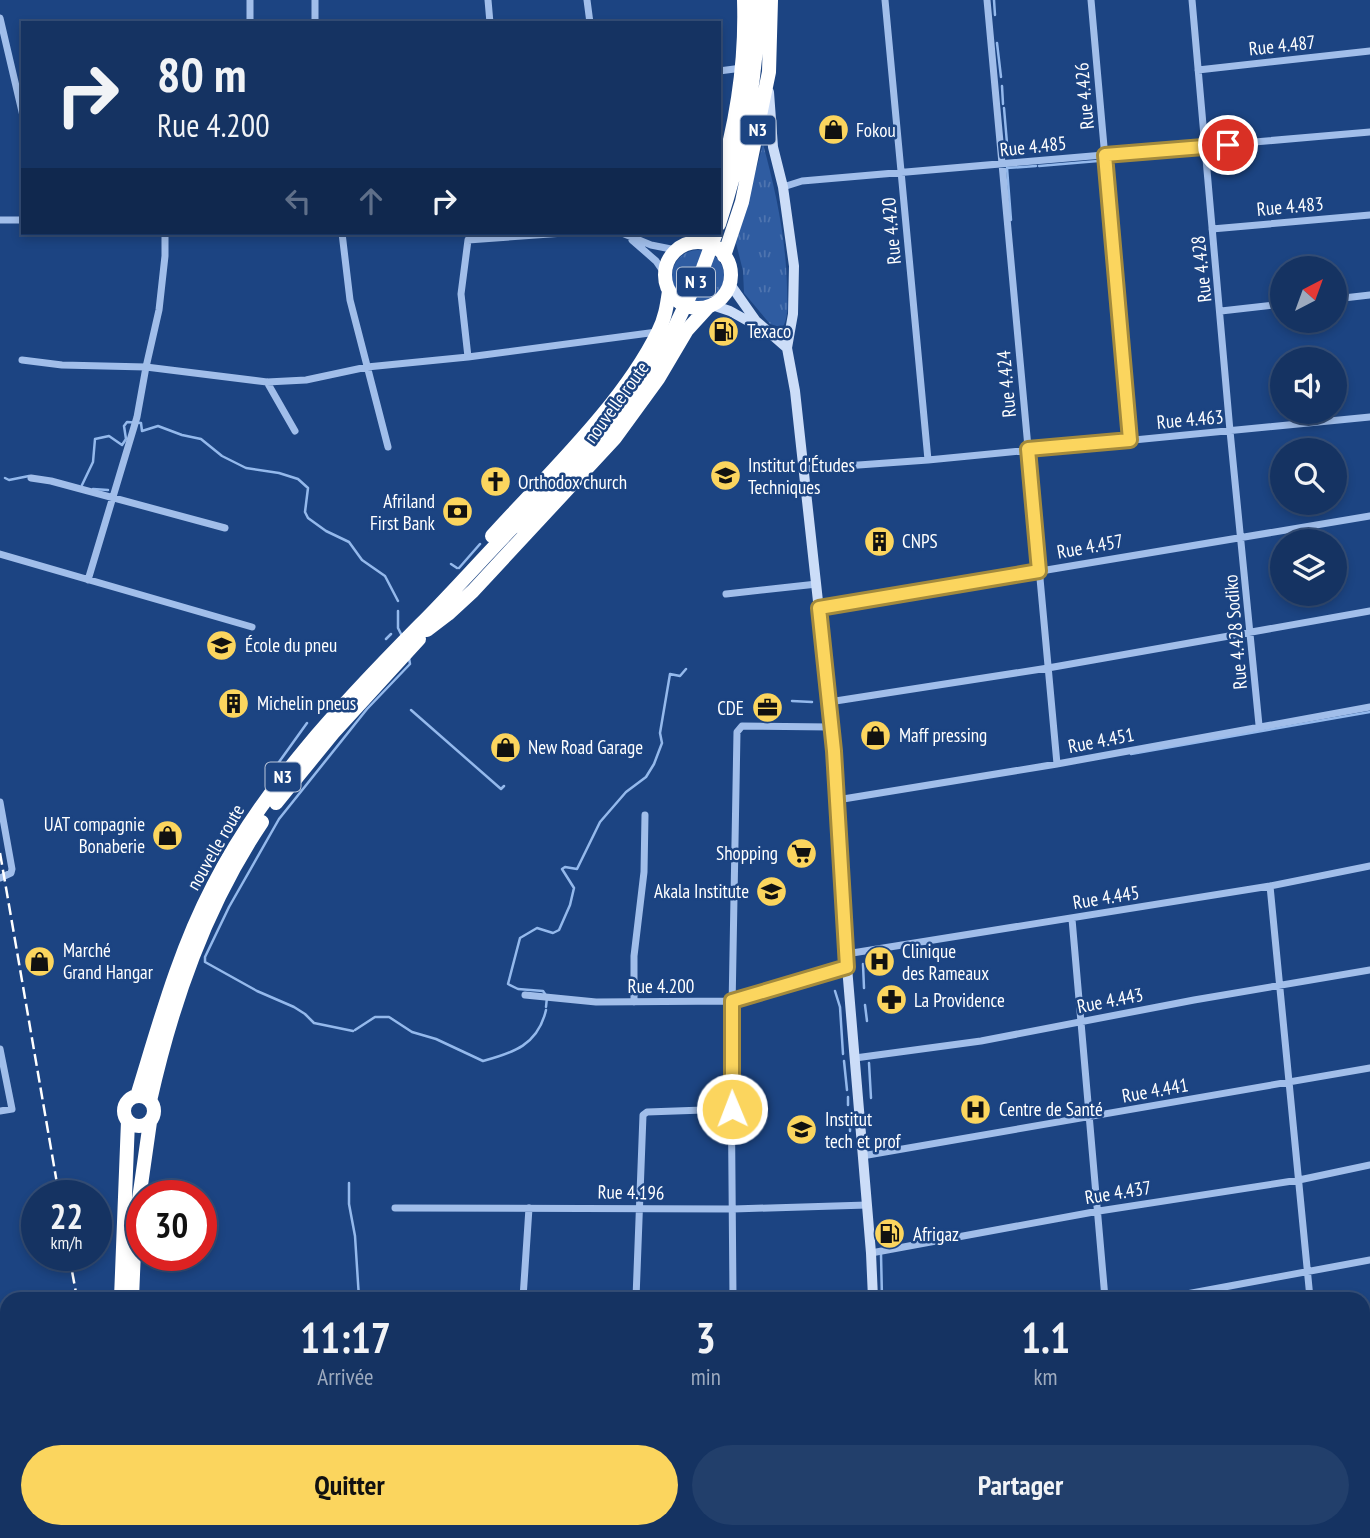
<!DOCTYPE html>
<html lang="fr">
<head>
<meta charset="utf-8">
<style>
  :root { --surface:#153362; --page:#223f6b; --text:#f1f3f6; --muted:#9daabe; --line:#344e77; --accent:#fbd55e }
  body { margin:0; font-family:"PT Sans Narrow",sans-serif; background:var(--page); color:var(--text); height:100vh; display:flex; flex-direction:column; font-size:26px; white-space:nowrap }
  * { box-sizing:border-box; margin:0 }
  p { font-size:23px; color:var(--muted) }
  .icon { flex:none; width:38px; height:38px; fill:none; stroke:currentColor; stroke-width:2; stroke-linecap:round; stroke-linejoin:round }
  .map { position:relative; flex:1; overflow:hidden }
  .drawer { position:absolute; left:0px; top:1292px; width:1370px; height:247px; display:flex; flex-direction:column; background:var(--surface); border-radius:21px 21px 0 0; box-shadow:0 4px 10px #0003,0 0 0 2px var(--line) }
  .drawer>* { flex:none }
  .banner { position:absolute; left:21px; top:21px; width:700px; height:214px; border-radius:0px; box-shadow:0 4px 10px #0003,0 0 0 2px var(--line); background:#153362; color:var(--text); overflow:hidden }
  .needle { width:46px; rotate:41deg }
  .tools { position:absolute; left:1270px; top:256px; display:grid; gap:14px }
  .tools a { display:grid; place-items:center; width:77px; height:77px; border-radius:50%; background:var(--surface); box-shadow:0 4px 10px #0003,0 0 0 2px var(--line); font-size:35px }
  .speed { position:absolute; left:21px; top:1180px; display:flex; gap:14px; font-size:35px; font-weight:700; text-align:center }
  .speed>* { display:grid; place-content:center; width:91px; height:91px; border-radius:50%; background:var(--surface); box-shadow:0 4px 10px #0003,0 0 0 2px var(--line); line-height:1 }
  .speed small { font-size:18px; font-weight:400 }
  .speed .limit { border:10px solid #d22; background:#fff; color:#111 }
  .pin { position:absolute; display:grid; place-items:center; width:60px; height:60px; color:#fff; margin:-30px; border:4px solid #fff; border-radius:50%; box-shadow:0 2px 7px #0007 }
  .me { position:absolute; width:77px; margin:-38px; rotate:359deg; stroke-linejoin:round; filter:drop-shadow(0 0 5px #0008) }
  .turn { display:flex; align-items:center; gap:24px; height:147px; padding:0 21px; font-size:32px }
  .turn .icon { width:91px; height:91px; stroke-width:2.5 }
  .turn b { display:block; font-size:49px; line-height:60px }
  .lanes { display:flex; align-items:center; height:66px; padding:0 21px; background:#0003; justify-content:center; gap:35px; direction:ltr }
  .lanes .off { opacity:.35 }
  .eta { display:flex; justify-content:space-evenly; align-items:center; height:119px; text-align:center }
  .eta b { font-size:42px; font-weight:800; line-height:49px }
  .cta { display:flex; gap:14px; margin-top:auto; padding:14px 21px }
  .cta a { flex:1; height:80px; border-radius:42px; background:var(--accent); color:#111; font-size:28px; font-weight:800; line-height:80px; text-align:center }
  .cta a+a { background:var(--page); color:var(--text) }
  .map>svg:first-child { display:block }
  .grass { fill:url(#grass-tufts) }
  .lines { fill:none; stroke-linecap:round; stroke-linejoin:round }
  .stream { stroke:#94b9ec; stroke-width:2.5 }
  .street { stroke:#a1beea; stroke-width:7 }
  .secondary { stroke:#ccddf8; stroke-width:10 }
  .highway { stroke:#fff; stroke-width:14 }
  .rail { stroke:#fff; stroke-width:2.5; stroke-dasharray:12 5; stroke-linecap:butt }
  .highway-bridge { stroke:#fff; stroke-width:14 }
  .route-casing { stroke:#a38a3d; stroke-width:18 }
  .route { stroke:#fbd55e; stroke-width:12 }
  .labels { text-anchor:middle; stroke-width:5; stroke-linejoin:round; paint-order:stroke }
  .shield { fill:#1c4482; stroke:#bbc7da; stroke-width:2 }
  .shield-label { font-size:18px; font-weight:bold; fill:#fff }
  .street-label { font-size:19px; fill:#fff; stroke:#1c4482 }
  .poi-label { font-size:19px; fill:#fff; stroke:#1c4482; text-anchor:start }
</style>
</head>
<body>
<div class="map">
<svg width="1370" height="1538" viewBox="0 0 1370 1538">
  <defs>
    <pattern id="grass-tufts" width="24" height="20" patternUnits="userSpaceOnUse" patternTransform="scale(1.75)"><rect width="24" height="20" fill="#2f5ca1"/><path d="M3 7l-1-3M5 7V3M7 7l1-3M15 17l-1-3M17 17v-4M19 17l1-3" fill="none" stroke="#4e74af"/></pattern>
  </defs>
  <rect width="100%" height="100%" fill="#1c4482"/>
  <path class="grass" d="M 763,144 C 776,192 786,238 787,288 C 787,300 789,313 784,325 L 780,327 L 770,324 L 744,293 L 743,271 L 736,243 Z
    M672 276a26 26 0 1 1 52 0a26 26 0 1 1-52 0Z"/>
  <g class="lines">
    <path class="stream" d="M 994,0 L 995,15
      M 997,43 L 1001,77
      M 1002,86 L 1003,104
      M 1004,108 L 1008,155
      M 1039,166 L 1098,161
      M 1011,220 L 1007,168 L 1036,166
      M 476,233 L 515,233
      M 5,478 L 9,480 L 29,476
      M 82,485 L 93,462 L 95,439 L 109,436 L 122,445 L 126,439 L 124,426 L 127,422 L 141,423 L 142,431 L 158,426 L 182,435 L 201,439 L 222,456 L 246,468 L 279,473 L 298,479 L 308,488 L 305,512 L 308,518 L 326,531 L 349,542 L 362,560 L 385,576 L 398,601
      M 93,489 L 108,490
      M 451,564 L 457,568
      M 459,568 L 480,544
      M 398,611 L 398,628 L 402,636
      M 386,639 L 391,634
      M 792,701 L 812,702
      M 411,710 L 501,789 L 504,786
      M 1131,754 L 1370,712
      M 274,769 L 307,723
      M 863,964 L 864,988
      M 835,991 L 840,1007 L 843,1054
      M 865,1005 L 867,1021
      M 546,1007 L 547,997 L 543,991 L 518,989 L 508,984 L 520,938 L 537,928 L 553,933 L 559,930 L 570,905 L 574,888 L 562,869 L 565,867 L 577,869 L 600,822 L 626,792 L 646,777 L 654,764 L 662,743 L 660,733 L 670,674 L 680,676 L 686,669
      M 355,1030 L 375,1017 L 389,1017 L 412,1032 L 436,1039 L 483,1061 C 513,1053 538,1045 546,1010
      M 353,1031 L 314,1023 L 305,1014 L 294,1007 L 257,991 L 205,962 L 205,957 L 229,907 L 279,819 L 367,709 L 410,664 L 409,658
      M 844,1061 L 847,1090
      M 869,1063 L 871,1098
      M 848,1097 L 848,1105
      M 850,1120 L 850,1131
      M 851,1138 L 852,1147
      M 349,1183 L 349,1204 L 355,1236 L 359,1298
      M 881,1254 L 882,1298
      M 0,1321 L 7,1320
      M 389,1531 L 390,1538
      M 835,1535 L 835,1531
      M 856,1538 L 857,1531"/>
    <path class="street" d="M 250,0 L 250,23
      M 488,0 L 490,23
      M 587,0 L 590,23
      M 885,0 L 928,460
      M 987,0 L 1057,764
      M 1091,0 L 1130,440
      M 1192,0 L 1230,431 L 1259,725
      M 0,18 L 23,116
      M 315,23 L 315,0
      M 1198,70 L 1370,51
      M 719,71 L 742,68
      M 783,187 L 802,181 L 1370,132
      M 0,220 L 23,220
      M 1212,229 L 1370,215
      M 342,233 L 350,300 L 388,447
      M 622,233 L 651,245 L 676,250
      M 632,240 L 656,261 L 665,274
      M 1335,299 L 1370,295
      M 1221,311 L 1283,304
      M 468,357 L 461,294 L 468,240 L 564,233
      M 22,360 L 62,365 L 146,367 L 267,382 L 306,380 L 367,367 L 468,357 L 657,332
      M 267,382 L 295,431
      M 803,469 L 928,460 L 1370,417
      M 31,478 L 51,481 L 225,528
      M 0,554 L 252,627
      M 88,580 L 137,417 L 146,367 L 159,310 L 165,256 L 165,233
      M 726,594 L 817,584
      M 819,608 L 1370,516
      M 829,702 L 1048,668 L 1370,611
      M 837,800 L 1057,764 L 1370,707
      M 0,802 L 12,869 L 11,873 L 0,878
      M 1270,886 L 1310,1298
      M 1072,919 L 1105,1298
      M 846,954 L 1270,886 L 1370,866
      M 525,995 L 596,1002 L 732,1001 L 847,967
      M 634,1002 L 634,956 L 644,872 L 645,815
      M 0,1049 L 12,1109 L 0,1111
      M 855,1058 L 981,1041 L 1194,1000 L 1370,970
      M 862,1156 L 1370,1068
      M 395,1208 L 733,1209 L 867,1205
      M 871,1253 L 1099,1211 L 1299,1180 L 1370,1165
      M 523,1298 L 529,1208
      M 636,1298 L 643,1115 L 647,1112 L 732,1109
      M 733,1298 L 731,1064 L 737,732 L 742,726 L 831,727
      M 1165,1298 L 1370,1260
      M 0,1327 L 7,1327
      M 1363,1358 L 1370,1357
      M 1363,1454 L 1370,1453
      M 0,1465 L 7,1464
      M 1114,1531 L 1156,1538
      M 1329,1531 L 1329,1538
      M 0,1535 L 7,1531
      M 619,1538 L 620,1531
      M 700,1538 L 701,1531"/>
    <path class="secondary" d="M 769,92 L 773,147 L 783,187 L 794,266 L 793,314 L 787,348
      M 730,284 L 756,321 L 787,348 L 795,391 L 829,702 L 847,967 L 871,1253 L 873,1298
      M 712,305 L 730,311 L 757,326
      M 845,1538 L 846,1531"/>
    <path class="highway" d="M 719,181 C 737,122 746,62 744,0
      M 719,224 C 743,151 758,77 758,0
      M665 275a33 33 0 1 1 66 0a33 33 0 1 1-66 0Z
      M 724,256 L 742,202 L 769,72 L 771,0
      M 492,536 C 546,476 623,404 658,332 C 665,319 667,305 669,291
      M 427,630 L 448,614 L 473,591 L 615,438 L 658,379 L 687,330 L 708,307
      M 276,803 L 333,733 L 419,639
      M 137,1096 C 159,1025 178,953 213,886 C 264,786 342,704 420,625 C 452,593 481,560 512,528 L 524,520 L 599,438 L 629,398 L 673,331
      M124 1111a15 15 0 1 1 30 0a15 15 0 1 1-30 0Z
      M 150,1101 C 172,1003 205,907 262,822
      M 121,1298 L 128,1121
      M 132,1298 L 135,1227 L 150,1122
      M 147,1531 L 148,1538
      M 159,1531 L 160,1538"/>
    <path class="rail" d="M 0,853 L 59,1195
      M 69,1255 L 77,1298
      M 117,1531 L 118,1538"/>
    <path class="highway-bridge" d="M 673,331 L 703,268 L 716,233"/>
  </g>
  <g class="lines">
    <defs>
      <path id="route" d="M 732,1109 L 732,1001 L 847,967 L 834,751 L 819,608 L 1039,571 L 1028,449 L 1130,440 L 1105,155 L 1228,145"/>
    </defs>
    <use href="#route" class="route-casing"/>
    <use href="#route" class="route"/>
  </g>
  <defs>
    <symbol id="shop-disc" viewBox="-11 -11 22 22"><circle r="9.5" fill="#fbd55e" stroke="#1c4482"/><path d="M-5-2.5h2.3a2.7 3.5 0 0 1 5.4 0H5L5.5 6h-11ZM-1.5-2.5h3a1.5 2.3 0 0 0-3 0Z" fill="#111"/></symbol>
    <symbol id="fuel-disc" viewBox="-11 -11 22 22"><circle r="9.5" fill="#fbd55e" stroke="#1c4482"/><path d="M-5.5-6h7V0h2V4h1.3V-2.5L3-4.5l.8-.8L6-3V5H2.5V1h-1V6h-7ZM-4.2-4.7v3.2H.2V-4.7Z" fill="#111"/></symbol>
    <symbol id="school-disc" viewBox="-11 -11 22 22"><circle r="9.5" fill="#fbd55e" stroke="#1c4482"/><path d="M0-5L7-2L0 1L-7-2ZM-4 1L0 2.5L4 1V4Q0 6-4 4Z" fill="#111"/></symbol>
    <symbol id="church-disc" viewBox="-11 -11 22 22"><circle r="9.5" fill="#fbd55e" stroke="#1c4482"/><path d="M-1.2-6h2.4v3.5h3.3v2.4h-3.3V6h-2.4V-.1h-3.3v-2.4h3.3Z" fill="#111"/></symbol>
    <symbol id="bank-disc" viewBox="-11 -11 22 22"><circle r="9.5" fill="#fbd55e" stroke="#1c4482"/><path d="M-6-4H6V4H-6ZM0-2.3a2.3 2.3 0 1 0 0 4.6a2.3 2.3 0 1 0 0-4.6Z" fill="#111"/></symbol>
    <symbol id="building-disc" viewBox="-11 -11 22 22"><circle r="9.5" fill="#fbd55e" stroke="#1c4482"/><path d="M-4-6H4V6H1V3H-1V6H-4ZM-2.5-4.3h1.7v1.8h-1.7ZM.8-4.3h1.7v1.8H.8ZM-2.5-1h1.7V.8h-1.7ZM.8-1h1.7V.8H.8Z" fill="#111"/></symbol>
    <symbol id="office-disc" viewBox="-11 -11 22 22"><circle r="9.5" fill="#fbd55e" stroke="#1c4482"/><path d="M-6-3h4V-5.5h4V-3h4V5H-6ZM-1-4.5V-3h2v-1.5ZM-6 0V1H6V0Z" fill="#111"/></symbol>
    <symbol id="supermarket-disc" viewBox="-11 -11 22 22"><circle r="9.5" fill="#fbd55e" stroke="#1c4482"/><path d="M-6-5.5h2.5l.6 2H6L4.5 2H-2.5L-4.4-4H-6ZM-1.5 3.2a1.3 1.3 0 1 0 .1 0ZM3 3.2a1.3 1.3 0 1 0 .1 0Z" fill="#111"/></symbol>
    <symbol id="hospital-disc" viewBox="-11 -11 22 22"><circle r="9.5" fill="#fbd55e" stroke="#1c4482"/><path d="M-5-5h3v3.5h4V-5h3V5h-3V1.5h-4V5h-3Z" fill="#111"/></symbol>
    <symbol id="pharmacy-disc" viewBox="-11 -11 22 22"><circle r="9.5" fill="#fbd55e" stroke="#1c4482"/><path d="M-2-6h4v4h4v4h-4v4h-4v-4h-4v-4h4Z" fill="#111"/></symbol>
  </defs>
  <g fill-rule="evenodd">
    <use href="#shop-disc" x="816" y="112" width="35" height="35"/>
    <use href="#fuel-disc" x="706" y="314" width="35" height="35"/>
    <use href="#school-disc" x="708" y="458" width="35" height="35"/>
    <use href="#church-disc" x="478" y="464" width="35" height="35"/>
    <use href="#bank-disc" x="440" y="494" width="35" height="35"/>
    <use href="#building-disc" x="862" y="524" width="35" height="35"/>
    <use href="#school-disc" x="204" y="628" width="35" height="35"/>
    <use href="#building-disc" x="216" y="686" width="35" height="35"/>
    <use href="#office-disc" x="750" y="690" width="35" height="35"/>
    <use href="#shop-disc" x="858" y="718" width="35" height="35"/>
    <use href="#shop-disc" x="488" y="730" width="35" height="35"/>
    <use href="#shop-disc" x="150" y="818" width="35" height="35"/>
    <use href="#supermarket-disc" x="784" y="836" width="35" height="35"/>
    <use href="#school-disc" x="754" y="874" width="35" height="35"/>
    <use href="#shop-disc" x="22" y="944" width="35" height="35"/>
    <use href="#hospital-disc" x="862" y="944" width="35" height="35"/>
    <use href="#pharmacy-disc" x="874" y="982" width="35" height="35"/>
    <use href="#hospital-disc" x="958" y="1092" width="35" height="35"/>
    <use href="#school-disc" x="784" y="1112" width="35" height="35"/>
    <use href="#fuel-disc" x="872" y="1216" width="35" height="35"/>
  </g>
  <g class="labels">
    <g class="shield">
      <rect x="740.5" y="115.5" width="35" height="29" rx="5"/>
      <rect x="677" y="267.5" width="38" height="29" rx="5"/>
      <rect x="265.5" y="762.5" width="35" height="29" rx="5"/>
    </g>
    <g class="shield-label">
      <text x="758" y="136">N3</text>
      <text x="696" y="288">N 3</text>
      <text x="283" y="783">N3</text>
    </g>
    <g class="street-label">
      <text transform="translate(1282 45) rotate(-6)" y="7">Rue 4.487</text>
      <text transform="translate(1084 96) rotate(-95)" y="7">Rue 4.426</text>
      <text transform="translate(1033 146) rotate(-6)" y="7">Rue 4.485</text>
      <text transform="translate(1290 206) rotate(-5)" y="7">Rue 4.483</text>
      <text transform="translate(891 231) rotate(-95)" y="7">Rue 4.420</text>
      <text transform="translate(1201 269) rotate(-96)" y="7">Rue 4.428</text>
      <text transform="translate(1006 384) rotate(-95)" y="7">Rue 4.424</text>
      <text transform="translate(616 402) rotate(-54)" y="7">nouvelle route</text>
      <text transform="translate(1190 419) rotate(-5)" y="7">Rue 4.463</text>
      <text transform="translate(1090 546) rotate(-10)" y="7">Rue 4.457</text>
      <text transform="translate(1235 632) rotate(-95)" y="7">Rue 4.428 Sodiko</text>
      <text transform="translate(1101 740) rotate(-11)" y="7">Rue 4.451</text>
      <text transform="translate(215 847) rotate(-60)" y="7">nouvelle route</text>
      <text transform="translate(1106 897) rotate(-9)" y="7">Rue 4.445</text>
      <text x="661" y="993">Rue 4.200</text>
      <text transform="translate(1110 1000) rotate(-11)" y="7">Rue 4.443</text>
      <text transform="translate(1155 1090) rotate(-10)" y="7">Rue 4.441</text>
      <text transform="translate(631 1192) rotate(1)" y="7">Rue 4.196</text>
      <text transform="translate(1118 1192) rotate(-9)" y="7">Rue 4.437</text>
    </g>
    <g class="poi-label">
      <text x="856" y="137">Fokou</text>
      <text x="747" y="338">Texaco</text>
      <text x="748" y="472">Institut d'Études<tspan x="748" dy="22">Techniques</tspan></text>
      <text x="518" y="489">Orthodox church</text>
      <text x="435" y="508" text-anchor="end">Afriland<tspan x="435" dy="22">First Bank</tspan></text>
      <text x="902" y="548">CNPS</text>
      <text x="245" y="652">École du pneu</text>
      <text x="257" y="710">Michelin pneus</text>
      <text x="744" y="715" text-anchor="end">CDE</text>
      <text x="899" y="742">Maff pressing</text>
      <text x="528" y="754">New Road Garage</text>
      <text x="145" y="831" text-anchor="end">UAT compagnie<tspan x="145" dy="22">Bonaberie</tspan></text>
      <text x="778" y="860" text-anchor="end">Shopping</text>
      <text x="749" y="898" text-anchor="end">Akala Institute</text>
      <text x="63" y="957">Marché<tspan x="63" dy="22">Grand Hangar</tspan></text>
      <text x="902" y="958">Clinique<tspan x="902" dy="22">des Rameaux</tspan></text>
      <text x="914" y="1007">La Providence</text>
      <text x="999" y="1116">Centre de Santé</text>
      <text x="825" y="1126">Institut<tspan x="825" dy="22">tech et prof</tspan></text>
      <text x="913" y="1241">Afrigaz</text>
    </g>
  </g>
</svg>
<div class="tools">
<a><svg class="needle" viewBox="-14 -14 28 28"><path d="M0-13l5 13h-10z" fill="#e53935"/><path d="M0 13l5-13h-10z" fill="#9daabe"/></svg></a>
<a><svg class="icon" aria-label="sound" viewBox="0 0 24 24"><path d="M4 9h4l5-4v14l-5-4H4zM17 9q2 3 0 6"/></svg></a>
<a><svg class="icon" aria-label="search" viewBox="0 0 24 24"><circle cx="10" cy="10" r="6"/><path d="M15 15l6 6"/></svg></a>
<a><svg class="icon" aria-label="layers" viewBox="0 0 24 24"><path d="M12 4l9 5-9 5-9-5zM3 14l9 5 9-5"/></svg></a>
</div>
<div class="speed"><div>22<small>km/h</small></div><div class="limit">30</div></div>
<div class="pin" style="left:1228px;top:145px;background:#d93025"><svg class="icon" aria-label="arrive" viewBox="0 0 24 24"><path d="M6 21V4h12l-3 4 3 4H6"/></svg></div>
<svg class="me" style="left:732px;top:1109px" viewBox="-20 -20 40 40"><circle r="17" fill="#fbd55e" stroke="#fff" stroke-width="3"/><path d="M0-11L8 9 0 5-8 9z" fill="#fff"/></svg>
<div class="banner">
<div class="turn"><svg class="icon" aria-label="right" viewBox="0 0 24 24"><path d="M7 20v-9h11M14 6l5 5-5 5"/></svg><div><b>80 m</b>Rue 4.200</div></div>
<div class="lanes"><svg class="icon off" aria-label="left" viewBox="0 0 24 24"><path d="M17 20v-9H6M10 6l-5 5 5 5"/></svg><svg class="icon off" aria-label="ahead" viewBox="0 0 24 24"><path d="M12 20V5M6 11l6-6 6 6"/></svg><svg class="icon" aria-label="right" viewBox="0 0 24 24"><path d="M7 20v-9h11M14 6l5 5-5 5"/></svg></div>
</div>
<section class="drawer">
<div class="eta">
<div><b>11:17</b><p>Arrivée</p></div>
<div><b>3</b><p>min</p></div>
<div><b>1.1</b><p>km</p></div>
</div>
<div class="cta"><a>Quitter</a><a>Partager</a></div>
</section>
</div>
</body>
</html>
